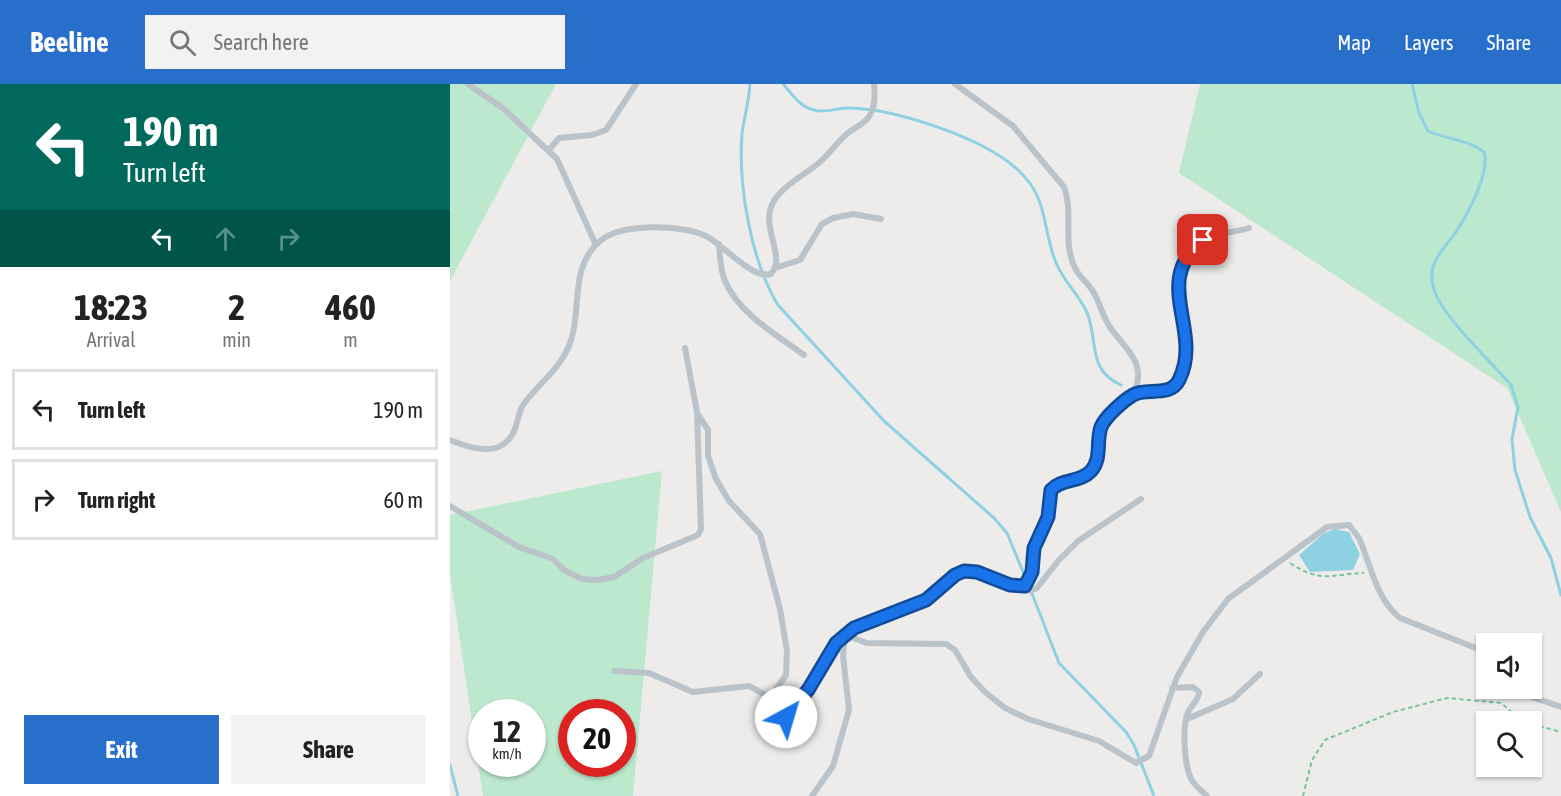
<!DOCTYPE html>
<html lang="en">
<head>
<meta charset="utf-8">
<style>
  :root { --surface:#fff; --page:#f2f2f2; --text:#222; --muted:#767676; --line:#e0e0e0; --accent:#286fcc }
  body { margin:0; font-family:"Asap Condensed",sans-serif; background:var(--page); color:var(--text); height:100vh; display:flex; flex-direction:column; font-size:22px; white-space:nowrap }
  * { box-sizing:border-box; margin:0 }
  p { font-size:20px; color:var(--muted) }
  .icon { flex:none; width:33px; height:33px; fill:none; stroke:currentColor; stroke-width:2; stroke-linecap:round; stroke-linejoin:round }
  .map { position:relative; flex:1; overflow:hidden }
  .drawer { display:flex; flex-direction:column; background:var(--surface); width:450px }
  .drawer>* { flex:none }
  .guide { background:#00695c; color:#fff; overflow:hidden }
  .controls { position:absolute; left:1026px; top:549px; display:grid; gap:12px }
  .controls a { display:grid; place-items:center; width:66px; height:66px; border-radius:0px; background:var(--surface); box-shadow:0 2px 4px #0004; font-size:30px }
  .speed { position:absolute; left:18px; top:615px; display:flex; gap:12px; font-size:30px; font-weight:700; text-align:center }
  .speed>* { display:grid; place-content:center; width:78px; height:78px; border-radius:50%; background:var(--surface); box-shadow:0 2px 4px #0004; line-height:1 }
  .speed small { font-size:15px; font-weight:400 }
  .speed .limit { border:9px solid #d22; background:#fff; color:#111 }
  .pin { position:absolute; display:grid; place-items:center; width:51px; height:51px; color:#fff; margin:-26px; border-radius:12px; box-shadow:0 3px 9px #0006 }
  .me { position:absolute; width:66px; margin:-33px; rotate:39deg; stroke-linejoin:round; filter:drop-shadow(0 0 4px #0008) }
  .turn { display:flex; align-items:center; gap:21px; height:126px; padding:0 24px; font-size:27px }
  .turn .icon { width:78px; height:78px; stroke-width:2.5 }
  .turn b { display:block; font-size:42px; line-height:51px }
  .lanes { display:flex; align-items:center; height:57px; padding:0 24px; background:#0003; justify-content:center; gap:30px; direction:ltr }
  .lanes .off { opacity:.35 }
  .eta { display:flex; justify-content:space-evenly; align-items:center; height:102px; text-align:center }
  .eta b { font-size:36px; font-weight:700; line-height:42px }
  .primary-button { display:flex; gap:12px; margin-top:auto; padding:12px 24px }
  .primary-button a { flex:1; height:69px; border-radius:0px; background:var(--accent); color:#fff; font-size:24px; font-weight:700; line-height:69px; text-align:center }
  .primary-button a+a { background:var(--page); color:var(--text) }
  ul { padding:0; list-style:none }
  li { display:flex; align-items:center; gap:18px; height:81px; margin:0 12px 9px; padding:0 12px; border:3px solid var(--line); border-radius:0px }
  li div { flex:1 }
  li b { display:block; font-size:22px }
  li em { font-style:normal }
  header { display:flex; align-items:center; gap:36px; box-sizing:border-box; height:84px; padding:0 30px; background:var(--accent); color:#fff }
  header strong { font-size:28px }
  nav { display:flex; gap:33px; margin-inline-start:auto; font-size:21px }
  .search { width:420px; height:54px; background:var(--page); display:flex; align-items:center; gap:15px; box-sizing:border-box; padding:0 21px; border-radius:0px; color:var(--muted); font-size:22px }
  main { display:flex; flex:1; min-height:0 }
  .map>svg:first-child { display:block }
  .green { fill:#bce9ce; fill-rule:evenodd }
  .water { fill:#8dd1e3 }
  .lines { fill:none; stroke-linecap:round; stroke-linejoin:round }
  .stream { stroke:#8dd1e3; stroke-width:3 }
  .path { stroke:#78c49f; stroke-width:2; stroke-dasharray:4.5 3; stroke-linecap:butt }
  .lane { stroke:#bbc3ca; stroke-width:6 }
  .route-casing { stroke:#114b97; stroke-width:15 }
  .route { stroke:#1a73e8; stroke-width:10 }
</style>
</head>
<body>
<header>
<strong>Beeline</strong>
<div class="search"><svg class="icon" aria-label="search" viewBox="0 0 24 24"><circle cx="10" cy="10" r="6"/><path d="M15 15l6 6"/></svg>Search here</div>
<nav><a>Map</a><a>Layers</a><a>Share</a></nav>
</header>
<main>
<section class="drawer">
<div class="guide">
<div class="turn"><svg class="icon" aria-label="left" viewBox="0 0 24 24"><path d="M17 20v-9H6M10 6l-5 5 5 5"/></svg><div><b>190 m</b>Turn left</div></div>
<div class="lanes"><svg class="icon" aria-label="left" viewBox="0 0 24 24"><path d="M17 20v-9H6M10 6l-5 5 5 5"/></svg><svg class="icon off" aria-label="ahead" viewBox="0 0 24 24"><path d="M12 20V5M6 11l6-6 6 6"/></svg><svg class="icon off" aria-label="right" viewBox="0 0 24 24"><path d="M7 20v-9h11M14 6l5 5-5 5"/></svg></div>
</div>
<div class="eta">
<div><b>18:23</b><p>Arrival</p></div>
<div><b>2</b><p>min</p></div>
<div><b>460</b><p>m</p></div>
</div>
<ul>
<li><svg class="icon" aria-label="left" viewBox="0 0 24 24"><path d="M17 20v-9H6M10 6l-5 5 5 5"/></svg><div><b>Turn left</b></div><em>190 m</em></li>
<li><svg class="icon" aria-label="right" viewBox="0 0 24 24"><path d="M7 20v-9h11M14 6l5 5-5 5"/></svg><div><b>Turn right</b></div><em>60 m</em></li>
</ul>
<div class="primary-button"><a>Exit</a><a>Share</a></div>
</section>
<div class="map">
<svg width="1111" height="712" viewBox="0 0 1111 712">
  <rect width="100%" height="100%" fill="#eeebeb"/>
  <path class="green" d="M 0,0 L 106,0 L 0,197 Z
    M 750,0 L 1111,0 L 1111,428 L 1057,304 L 729,89 Z
    M 212,387 L 183,712 L 33,712 L 0,490 L 0,431 ZM 32,628 L 82,628 L 82,680 L 32,680 ZM 122,628 L 172,628 L 172,680 L 122,680 Z"/>
  <path class="water" d="M 885,445 L 899,448 L 910,470 L 903,486 L 860,488 L 849,471 L 874,449 Z"/>
  <g class="lines">
    <path class="stream" d="M 300,0 C 299,17 294,34 292,50 C 288,102 301,177 328,221 L 434,337 L 544,434 L 557,449 L 576,495
      M 333,0 C 342,10 350,23 364,26 C 377,30 386,23 399,24 C 446,25 534,54 568,86 C 600,115 591,145 607,181 C 615,199 631,213 638,231 C 648,260 638,286 671,301
      M 962,0 L 969,29 L 978,47 C 996,56 1018,55 1034,68 C 1040,89 1018,130 1006,148 C 990,170 973,182 987,213 C 998,237 1042,279 1061,301 L 1068,323 L 1062,355 L 1065,386 L 1080,433 L 1101,474 L 1111,511
      M 581,507 L 609,579 L 676,648 L 684,661 L 704,712
      M 0,681 L 8,712"/>
    <path class="path" d="M 840,479 C 872,500 881,490 914,489
      M 1082,640 L 1111,648
      M 853,712 L 862,676 L 875,656 L 943,628 L 997,614 L 1051,619 L 1074,638"/>
    <path class="lane" d="M 18,0 L 54,25 L 107,75 L 146,161
      M 99,66 L 109,54 L 142,51 L 156,46 L 186,0
      M 269,160 C 270,172 270,186 275,197 C 289,230 327,251 354,271
      M 325,184 L 350,176 L 372,140 L 383,134 L 403,130 L 431,135
      M 684,310 C 695,308 715,310 724,302 C 760,274 699,192 751,157 C 764,148 784,149 799,144
      M 247,329 L 258,346 L 258,372 L 266,395 L 279,417 L 310,450 L 330,525 L 337,567 L 336,591 L 318,617
      M 0,356 C 20,364 48,374 62,351 C 68,342 67,331 73,321 C 87,301 108,287 118,264 C 134,229 117,185 150,157 C 171,139 231,140 256,152 C 274,161 301,195 321,190 C 339,169 302,137 330,109 C 341,97 357,89 370,78 C 380,69 388,57 399,48 C 406,43 416,39 420,31 C 425,23 425,10 424,0
      M 0,422 L 69,463 L 103,475 L 114,486 L 132,495 L 148,496 L 164,493 L 193,474 L 248,451 L 251,445 L 247,328 L 235,264
      M 575,502 L 580,507 L 587,504 L 608,477 L 628,457 L 691,415
      M 165,587 L 199,589 L 243,608 L 299,602 L 314,610 L 318,617 C 314,626 312,631 319,639 C 351,639 373,570 395,551 L 417,559 L 496,560 L 505,566 L 521,593 L 535,608 L 555,624 L 578,635 L 649,657 L 686,679 L 699,672 L 727,593 L 753,548 L 778,515 L 877,443 L 899,441 L 909,454 C 921,481 926,515 950,534 L 1036,568
      M 722,604 L 743,603 L 749,608 C 749,617 741,621 738,628 C 732,644 734,679 741,695 C 744,701 752,707 757,712
      M 1069,604 L 1082,613 L 1111,623
      M 737,635 L 783,615 L 810,590
      M 362,712 L 383,682 L 399,626 L 393,572 L 395,551 C 420,534 451,530 476,515 C 491,507 499,488 517,487 C 538,485 554,505 575,502 L 582,488 L 584,464 L 598,433 L 601,406 C 612,394 630,399 641,387 C 653,374 645,354 654,339 C 662,326 679,320 685,306 C 697,278 673,263 660,243 C 653,233 650,220 644,209 C 639,200 630,194 625,184 C 612,158 624,129 614,103 L 563,42 L 505,0"/>
  </g>
  <g class="lines">
    <defs>
      <path id="route" d="M 336,633 L 358,606 L 386,559 L 404,544 L 476,516 L 505,491 L 514,487 L 527,488 L 560,501 L 575,502 L 582,488 L 584,464 L 598,433 L 601,406 C 612,394 630,399 641,387 C 652,375 646,357 651,343 C 655,333 673,317 683,311 C 696,303 720,314 729,296 C 754,246 700,198 753,156"/>
    </defs>
    <use href="#route" class="route-casing"/>
    <use href="#route" class="route"/>
  </g>
</svg>
<div class="controls">
<a><svg class="icon" aria-label="sound" viewBox="0 0 24 24"><path d="M4 9h4l5-4v14l-5-4H4zM17 9q2 3 0 6"/></svg></a>
<a><svg class="icon" aria-label="search" viewBox="0 0 24 24"><circle cx="10" cy="10" r="6"/><path d="M15 15l6 6"/></svg></a>
</div>
<div class="speed"><div>12<small>km/h</small></div><div class="limit">20</div></div>
<div class="pin" style="left:753px;top:156px;background:#d93025"><svg class="icon" aria-label="arrive" viewBox="0 0 24 24"><path d="M6 21V4h12l-3 4 3 4H6"/></svg></div>
<svg class="me" style="left:336px;top:633px" viewBox="-20 -20 40 40"><circle r="19" fill="#fff"/><path d="M0-13L10 11 0 6-10 11z" fill="#1a73e8"/></svg>
</div>
</main>
</body>
</html>
